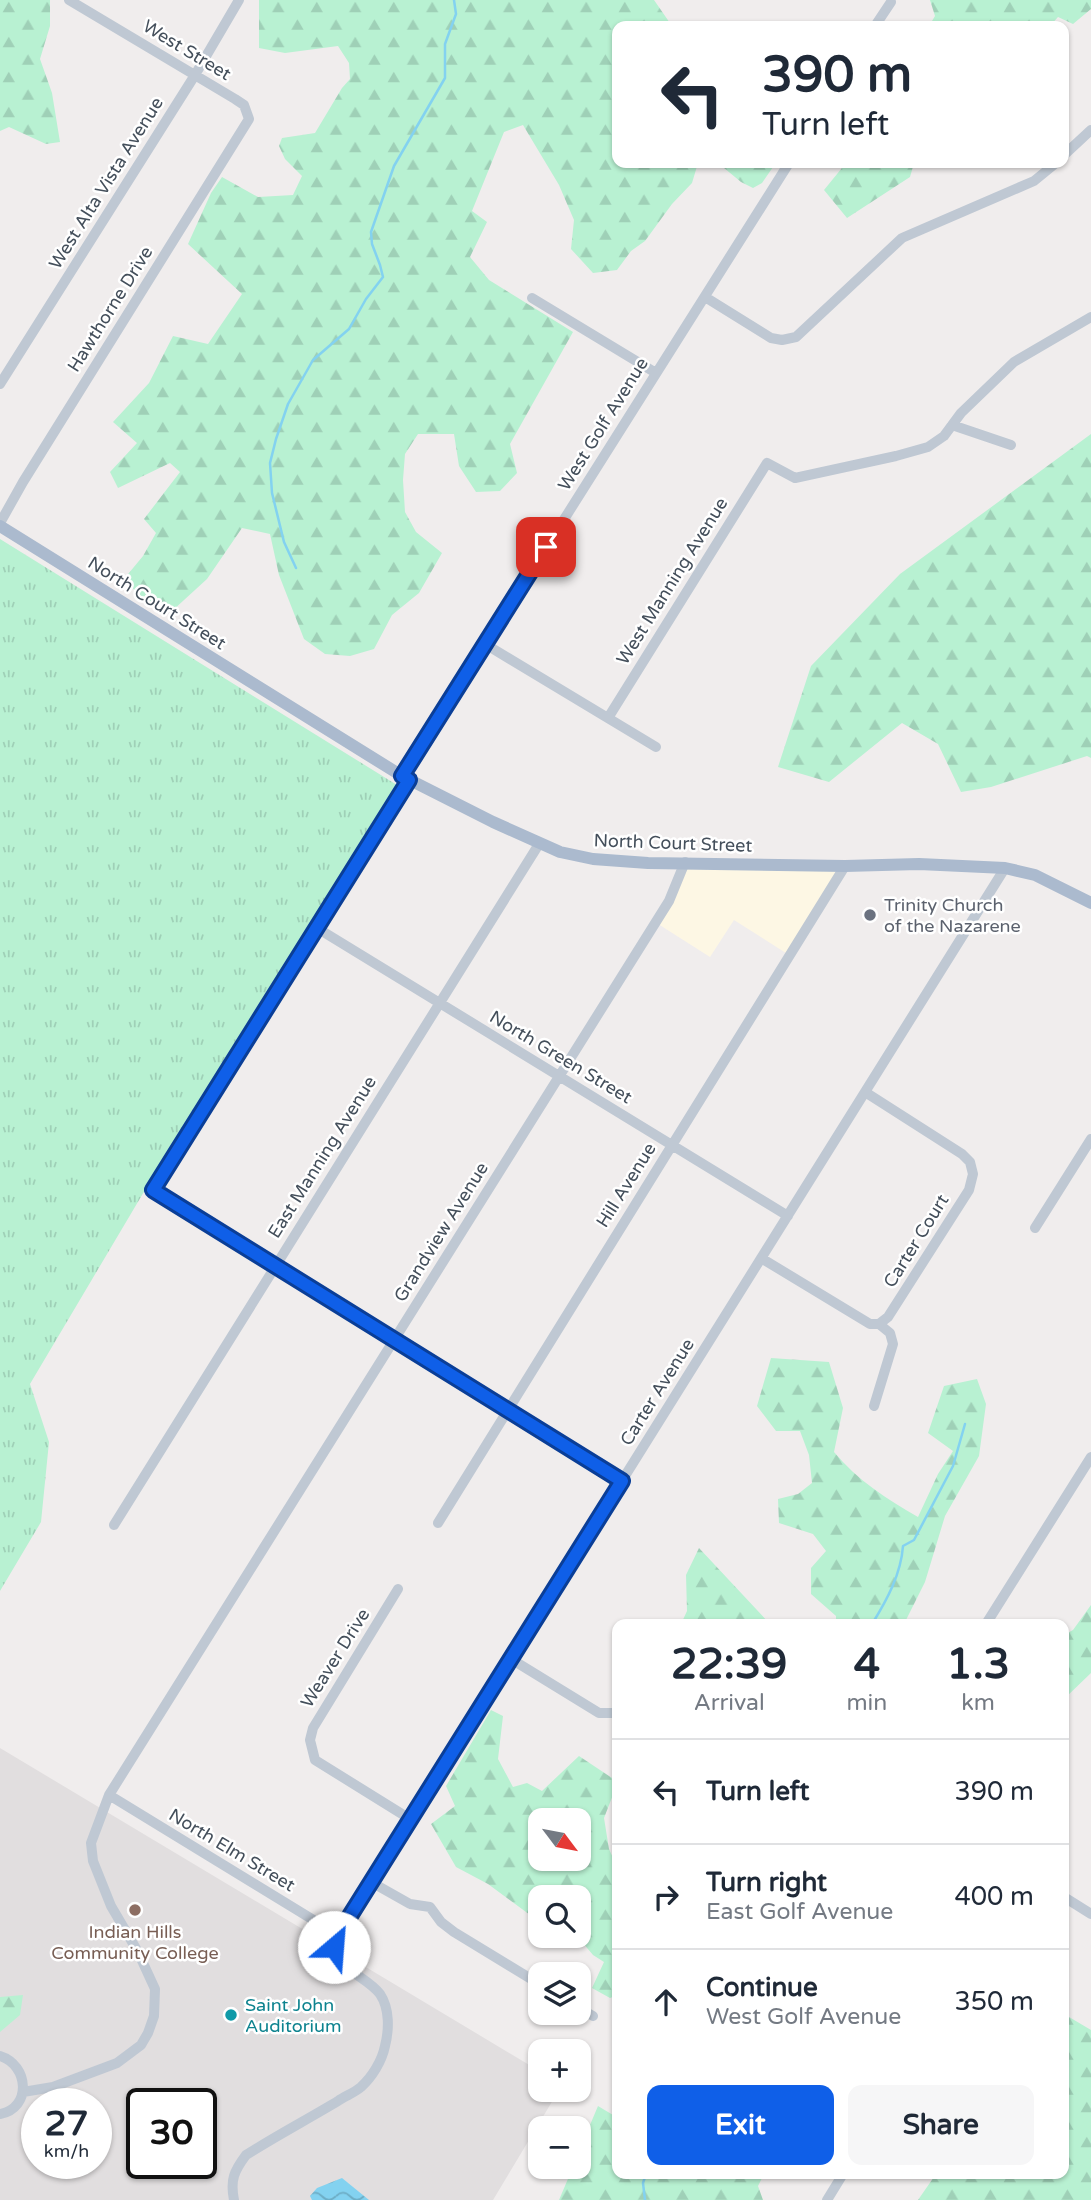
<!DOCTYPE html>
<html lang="en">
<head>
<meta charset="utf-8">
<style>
  :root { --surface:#fff; --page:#f6f6f7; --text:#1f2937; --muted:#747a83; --line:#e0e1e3; --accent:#0f5fe8 }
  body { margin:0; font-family:"Varela Round",sans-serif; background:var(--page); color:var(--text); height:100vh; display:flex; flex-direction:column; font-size:26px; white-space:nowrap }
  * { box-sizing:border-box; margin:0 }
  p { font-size:23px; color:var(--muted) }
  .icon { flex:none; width:38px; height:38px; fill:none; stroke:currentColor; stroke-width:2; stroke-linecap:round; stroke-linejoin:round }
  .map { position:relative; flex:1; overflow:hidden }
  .drawer { position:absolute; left:612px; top:1619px; width:457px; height:560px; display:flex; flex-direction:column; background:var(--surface); border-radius:14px; box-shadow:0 2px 5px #0004 }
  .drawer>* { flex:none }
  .hud { position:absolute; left:612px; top:21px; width:457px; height:147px; border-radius:14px; box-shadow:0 2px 5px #0004; background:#fff; color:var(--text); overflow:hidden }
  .needle { width:46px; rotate:122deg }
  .controls { position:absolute; left:528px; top:1808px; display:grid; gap:14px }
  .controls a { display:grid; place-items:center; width:63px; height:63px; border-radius:14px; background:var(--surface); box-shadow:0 2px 5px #0004; font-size:35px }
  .speed { position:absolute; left:21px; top:2088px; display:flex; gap:14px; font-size:35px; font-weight:700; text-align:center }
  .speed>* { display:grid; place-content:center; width:91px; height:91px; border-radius:50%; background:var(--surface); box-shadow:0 2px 5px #0004; line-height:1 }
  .speed small { font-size:18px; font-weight:400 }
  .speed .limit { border:4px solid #111; border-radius:10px; background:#fff; color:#111 }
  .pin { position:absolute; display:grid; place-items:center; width:60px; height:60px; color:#fff; margin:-30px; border-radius:14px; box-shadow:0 4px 10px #0006 }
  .me { position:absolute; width:77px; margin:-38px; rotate:27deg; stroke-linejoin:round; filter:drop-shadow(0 0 5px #0008) }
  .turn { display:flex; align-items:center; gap:24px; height:147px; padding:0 35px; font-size:32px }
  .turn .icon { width:91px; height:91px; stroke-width:2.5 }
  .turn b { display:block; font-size:49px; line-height:60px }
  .eta { display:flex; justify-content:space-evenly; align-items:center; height:119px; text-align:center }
  .eta b { font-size:42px; font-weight:700; line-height:49px }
  .action { display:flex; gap:14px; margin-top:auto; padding:14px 35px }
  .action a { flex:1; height:80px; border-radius:14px; background:var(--accent); color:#fff; font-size:28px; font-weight:700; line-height:80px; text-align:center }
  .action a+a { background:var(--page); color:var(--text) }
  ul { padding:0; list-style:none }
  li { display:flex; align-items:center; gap:21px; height:105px; padding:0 35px; border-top:2px solid var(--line) }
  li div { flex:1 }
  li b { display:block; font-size:26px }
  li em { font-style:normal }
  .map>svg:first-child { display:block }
  .commercial { fill:#fdf7e4 }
  .education { fill:#e1dedf; fill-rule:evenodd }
  .grass { fill:url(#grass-tufts) }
  .forest { fill:url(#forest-firs); fill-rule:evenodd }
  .water { fill:url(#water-waves) }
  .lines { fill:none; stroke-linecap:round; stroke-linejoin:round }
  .stream { stroke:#83d2f0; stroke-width:2.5 }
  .minor { stroke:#bfc8d3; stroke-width:10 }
  .major { stroke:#abbace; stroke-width:12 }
  .route-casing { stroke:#0a3e97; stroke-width:18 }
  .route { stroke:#0f5fe8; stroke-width:12 }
  .worship-dot { fill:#6b7280; stroke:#fff; stroke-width:2.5 }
  .education-dot { fill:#8d6e63; stroke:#fff; stroke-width:2.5 }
  .culture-dot { fill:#0f9aa8; stroke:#fff; stroke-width:2.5 }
  .labels { text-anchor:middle; stroke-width:5; stroke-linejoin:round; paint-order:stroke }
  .street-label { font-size:18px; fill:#444f5b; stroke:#fff }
  .worship-label { font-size:18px; fill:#5b616d; stroke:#fff; text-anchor:start }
  .education-label { font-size:18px; fill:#785e54; stroke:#fff }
  .culture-label { font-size:18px; fill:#0d838f; stroke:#fff; text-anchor:start }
</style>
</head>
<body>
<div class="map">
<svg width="1091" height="2200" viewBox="0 0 1091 2200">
  <defs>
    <pattern id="grass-tufts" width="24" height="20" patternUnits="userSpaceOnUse" patternTransform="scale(1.75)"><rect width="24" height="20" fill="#b8f1d2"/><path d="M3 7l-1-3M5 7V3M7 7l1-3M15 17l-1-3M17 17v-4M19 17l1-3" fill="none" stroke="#9fd0b7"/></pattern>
    <pattern id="forest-firs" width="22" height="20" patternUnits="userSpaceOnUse" patternTransform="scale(1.75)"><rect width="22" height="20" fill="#b8f1d2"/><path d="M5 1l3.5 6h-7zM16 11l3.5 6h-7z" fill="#9fd0b7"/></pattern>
    <pattern id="water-waves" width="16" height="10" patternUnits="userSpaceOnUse" patternTransform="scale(1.75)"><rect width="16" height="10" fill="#83d2f0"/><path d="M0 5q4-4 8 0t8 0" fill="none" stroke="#6dadc5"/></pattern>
  </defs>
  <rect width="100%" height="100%" fill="#f0eded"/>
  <path class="commercial" d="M 685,862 L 845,866 L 789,955 L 734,920 L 710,957 L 655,922 Z"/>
  <path class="education" d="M 0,1748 L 541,2072 L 541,2090 L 559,2090 L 493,2200 L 0,2200 ZM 37,2104 L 96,2104 L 96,2163 L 37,2163 ZM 142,2104 L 201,2104 L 201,2163 L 142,2163 Z"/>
  <path class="grass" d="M 0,539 L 397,785 L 180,1131 L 30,1384 L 49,1442 L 41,1522 L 0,1591 Z"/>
  <path class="forest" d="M 0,0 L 50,0 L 50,26 L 40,59 L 52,93 L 60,142 L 46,144 L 9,127 L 0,131 Z
    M 259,0 L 654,0 L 672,26 L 618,26 L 618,163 L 698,163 L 692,183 L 672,204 L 645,241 L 631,251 L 617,270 L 593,273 L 571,249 L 574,220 L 559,185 L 523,125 L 504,132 L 472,211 L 487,222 L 470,257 L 489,280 L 573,332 L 510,444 L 517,473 L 500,491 L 476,492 L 459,466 L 454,434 L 418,434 L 405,454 L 403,480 L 405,512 L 416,532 L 442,553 L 419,593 L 392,615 L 374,649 L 350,656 L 325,654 L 304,639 L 279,575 L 270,534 L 242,528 L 207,579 L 172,611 L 143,599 L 124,579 L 143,556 L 156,533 L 144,519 L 180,472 L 170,463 L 118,488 L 110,472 L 137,443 L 113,422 L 149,383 L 173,336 L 208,344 L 242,294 L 188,244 L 211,193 L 222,177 L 258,197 L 293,195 L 302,176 L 285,159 L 279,146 L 282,138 L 315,133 L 342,88 L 350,79 L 349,63 L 338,46 L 285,53 L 259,48 Z
    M 930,0 L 1091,0 L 1091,9 L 1073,24 L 1058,17 L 1050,26 L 929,26 L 935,16 Z
    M 718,163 L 772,163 L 773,167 L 762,183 L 753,188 L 741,182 Z
    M 846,163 L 914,163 L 910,177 L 847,218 L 824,190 Z
    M 1091,434 L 1091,758 L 1087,756 L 991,787 L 961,792 L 938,744 L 902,723 L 829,782 L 778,767 L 811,666 L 900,574 Z
    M 771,1358 L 829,1362 L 843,1408 L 834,1452 C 857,1480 887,1499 918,1517 L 938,1474 L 953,1451 L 928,1433 L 944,1386 L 977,1379 L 986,1404 L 979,1456 L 945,1516 L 925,1582 L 904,1624 L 836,1624 L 836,1616 L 811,1594 L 811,1568 L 826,1551 L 813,1534 L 779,1523 L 778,1499 L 798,1494 L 812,1483 L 809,1455 L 800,1431 L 776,1431 L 757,1406 Z
    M 699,1548 L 770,1624 L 681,1624 L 687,1611 L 686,1575 Z
    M 1091,1605 L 1091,1673 L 1064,1699 L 1064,1635 L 1073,1630 Z
    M 491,1710 L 503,1716 L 498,1759 L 513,1787 L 527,1783 L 542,1791 L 579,1756 L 618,1782 L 604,1818 L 609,1849 L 618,1869 L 618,1995 L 610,1998 L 592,1988 L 604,1962 L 593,1955 L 577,1936 L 579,1936 L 579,1897 L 541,1897 L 541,1923 L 488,1884 L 456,1867 L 431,1824 L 455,1806 L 446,1786 ZM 541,1820 L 579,1820 L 579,1858 L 541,1858 Z
    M 23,1995 L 20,2015 L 0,2032 L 0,1997 Z
    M 1064,2014 L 1091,2030 L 1091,2200 L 918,2200 L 936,2174 L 1064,2174 Z
    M 598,2106 L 618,2118 L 618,2174 L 764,2174 L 758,2186 L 763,2200 L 559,2200 L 573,2167 L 579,2166 L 579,2151 Z"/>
  <path class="water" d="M 342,2178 L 369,2200 L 312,2200 L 310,2196 L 317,2188 Z"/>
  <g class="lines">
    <path class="stream" d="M 296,568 L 284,542 L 272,493 L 270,463 L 276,439 L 288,404 L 313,360 L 349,329 L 366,299 L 383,277 L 380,265 L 372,244 L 371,232 L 394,166 L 445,78 L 445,44 L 456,14 L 454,0
      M 872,1624 C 887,1600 901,1574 903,1546 L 914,1540 L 953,1466 L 965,1424
      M 645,2200 L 643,2183 L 646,2174"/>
    <path class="minor" d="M 875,26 L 891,2
      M 1064,155 L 1091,130
      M 705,297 L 771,338 L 782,340 L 796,337 L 902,238 L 1034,181 L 1056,163
      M 532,298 L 656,373
      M 0,384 L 195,75 L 239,0
      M 952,425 L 1011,445
      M 0,523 L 23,482 L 249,119 L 244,105 L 235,99 L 69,0
      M 485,644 L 656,747
      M 608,718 L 767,463 L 795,478 L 896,456 L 928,447 L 944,436 L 961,413 L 1014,362 L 1091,317
      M 402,776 L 789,163
      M 409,780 L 153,1190 L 622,1481
      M 317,928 L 788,1216
      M 1035,1228 L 1091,1139
      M 761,1258 L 870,1324 L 879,1324 L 888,1317 L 969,1190 L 973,1174 L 970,1162 L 962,1154 L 865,1092
      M 874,1406 L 893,1344 L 890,1333 L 879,1324
      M 438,1523 L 845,866
      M 114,1525 L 539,844
      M 398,1589 L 313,1728 L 310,1740 L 315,1760 L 410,1819
      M 986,1624 L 1091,1457
      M 511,1659 L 599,1713 L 618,1713
      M 109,1795 L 338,1935
      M 371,1882 L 410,1904 L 430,1907 L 441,1922 L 454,1932 L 541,1985
      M 1064,1897 L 1091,1914
      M 579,2008 L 593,2016
      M 0,2056 C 29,2065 32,2108 0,2114
      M 23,2092 L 53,2087 L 117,2063 L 141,2045 L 148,2033 L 154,2016 L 155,1989 L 138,1952 L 111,1906 L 93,1861 L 91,1843 L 109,1795 L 669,901 L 685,862
      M 234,2200 C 230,2180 234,2171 246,2155 C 276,2136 308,2119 338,2101 C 345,2096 354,2093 361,2087 C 372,2077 382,2061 385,2046 C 389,2030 390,2009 380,1994 C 365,1974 325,1966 338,1935 L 1005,868
      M 827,2200 L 843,2174"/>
    <path class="major" d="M 0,526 L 402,776 L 493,822 L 560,852 L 593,859 L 648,863 L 845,866 L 919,864 L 1005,868 L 1035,875 L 1091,903"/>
  </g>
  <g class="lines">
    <defs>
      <path id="route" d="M 334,1947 L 338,1935 L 622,1481 L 153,1190 L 409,780 L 402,776 L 546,547"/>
    </defs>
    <use href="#route" class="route-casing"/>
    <use href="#route" class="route"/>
  </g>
  <circle class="worship-dot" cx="870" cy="915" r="7"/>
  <circle class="education-dot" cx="135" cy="1910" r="7"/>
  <circle class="culture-dot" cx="231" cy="2015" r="7"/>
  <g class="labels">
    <g class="street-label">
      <text transform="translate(187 50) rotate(31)" y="6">West Street</text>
      <text transform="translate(106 183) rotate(-58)" y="6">West Alta Vista Avenue</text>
      <text transform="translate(110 309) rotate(-58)" y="6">Hawthorne Drive</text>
      <text transform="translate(603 424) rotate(-58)" y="6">West Golf Avenue</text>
      <text transform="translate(672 581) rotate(-58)" y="6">West Manning Avenue</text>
      <text transform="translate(157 603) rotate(32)" y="6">North Court Street</text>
      <text transform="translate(673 843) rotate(2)" y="6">North Court Street</text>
      <text transform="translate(561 1057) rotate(31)" y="6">North Green Street</text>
      <text transform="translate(322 1157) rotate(-58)" y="6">East Manning Avenue</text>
      <text transform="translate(626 1185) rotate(-58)" y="6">Hill Avenue</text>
      <text transform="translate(441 1232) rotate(-58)" y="6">Grandview Avenue</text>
      <text transform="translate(916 1241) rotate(-58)" y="6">Carter Court</text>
      <text transform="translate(657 1392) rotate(-58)" y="6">Carter Avenue</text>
      <text transform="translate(335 1658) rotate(-58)" y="6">Weaver Drive</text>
      <text transform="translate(232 1850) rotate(31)" y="6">North Elm Street</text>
    </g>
    <g class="worship-label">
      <text x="884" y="911">Trinity Church<tspan x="884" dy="21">of the Nazarene</tspan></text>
    </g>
    <g class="education-label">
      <text x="135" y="1938">Indian Hills<tspan x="135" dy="21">Community College</tspan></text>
    </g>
    <g class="culture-label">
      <text x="245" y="2011">Saint John<tspan x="245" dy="21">Auditorium</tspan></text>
    </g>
  </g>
</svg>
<div class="controls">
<a><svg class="needle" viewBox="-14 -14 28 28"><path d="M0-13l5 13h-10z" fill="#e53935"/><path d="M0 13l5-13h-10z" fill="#747a83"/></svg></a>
<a><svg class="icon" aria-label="search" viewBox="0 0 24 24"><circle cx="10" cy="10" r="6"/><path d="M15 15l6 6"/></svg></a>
<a><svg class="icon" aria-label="layers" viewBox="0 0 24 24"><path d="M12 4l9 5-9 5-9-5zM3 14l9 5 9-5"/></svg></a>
<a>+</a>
<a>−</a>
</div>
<div class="speed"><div>27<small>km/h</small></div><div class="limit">30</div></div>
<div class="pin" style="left:546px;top:547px;background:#d93025"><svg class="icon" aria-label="arrive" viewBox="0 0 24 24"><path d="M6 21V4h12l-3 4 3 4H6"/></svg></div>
<svg class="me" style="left:334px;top:1947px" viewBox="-20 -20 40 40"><circle r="19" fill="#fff"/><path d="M0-13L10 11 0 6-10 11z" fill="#0f5fe8"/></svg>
<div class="hud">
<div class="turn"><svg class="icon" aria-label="left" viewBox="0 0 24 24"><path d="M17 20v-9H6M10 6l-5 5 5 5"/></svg><div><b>390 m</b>Turn left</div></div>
</div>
<section class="drawer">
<div class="eta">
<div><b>22:39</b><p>Arrival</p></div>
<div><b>4</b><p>min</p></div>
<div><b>1.3</b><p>km</p></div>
</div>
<ul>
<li><svg class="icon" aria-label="left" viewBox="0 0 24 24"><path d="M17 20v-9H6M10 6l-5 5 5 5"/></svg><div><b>Turn left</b></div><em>390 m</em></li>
<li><svg class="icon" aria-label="right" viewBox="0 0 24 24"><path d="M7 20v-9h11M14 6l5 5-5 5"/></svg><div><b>Turn right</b><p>East Golf Avenue</p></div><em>400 m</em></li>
<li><svg class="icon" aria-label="ahead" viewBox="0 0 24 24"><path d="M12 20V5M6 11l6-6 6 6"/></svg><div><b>Continue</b><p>West Golf Avenue</p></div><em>350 m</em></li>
</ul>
<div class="action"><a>Exit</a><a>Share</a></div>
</section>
</div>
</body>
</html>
